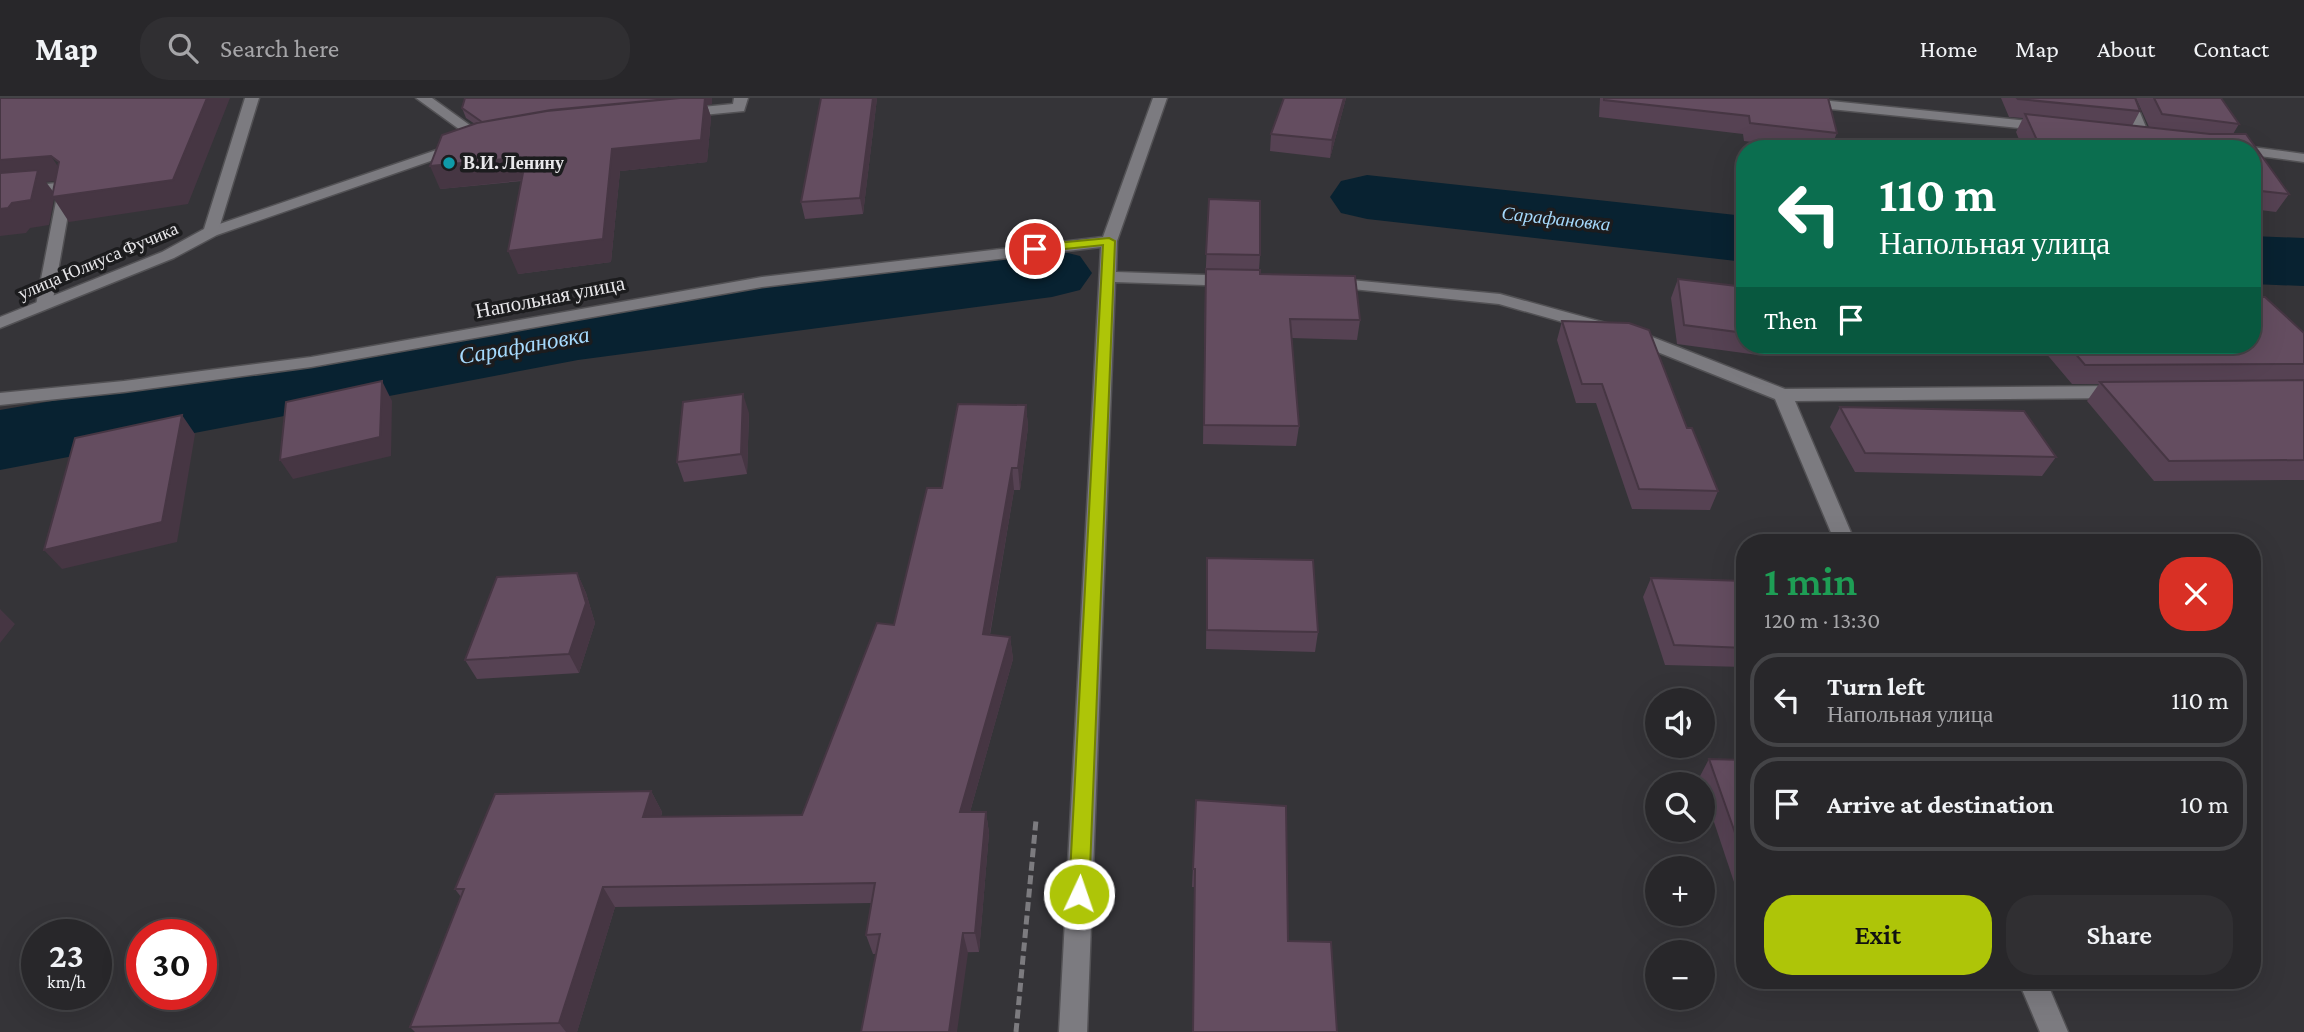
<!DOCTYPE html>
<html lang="en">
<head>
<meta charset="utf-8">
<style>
  :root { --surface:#28272a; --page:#302f32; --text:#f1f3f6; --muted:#a5a5a8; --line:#444447; --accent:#aec508 }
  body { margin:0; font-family:"Crimson Pro",serif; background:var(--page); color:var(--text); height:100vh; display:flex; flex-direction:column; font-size:26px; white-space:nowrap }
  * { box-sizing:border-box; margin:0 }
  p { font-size:23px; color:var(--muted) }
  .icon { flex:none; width:38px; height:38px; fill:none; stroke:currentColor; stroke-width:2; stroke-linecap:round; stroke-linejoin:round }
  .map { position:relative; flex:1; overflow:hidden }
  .drawer { position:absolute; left:1736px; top:436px; width:525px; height:455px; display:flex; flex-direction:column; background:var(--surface); border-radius:28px; box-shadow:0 7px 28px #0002,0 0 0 2px var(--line) }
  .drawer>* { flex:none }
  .guide { position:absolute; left:1736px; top:42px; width:525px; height:214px; border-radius:28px; box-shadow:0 7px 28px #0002,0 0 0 2px var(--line); background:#0b6e4f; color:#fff; overflow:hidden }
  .buttons { position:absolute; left:1645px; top:590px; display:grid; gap:14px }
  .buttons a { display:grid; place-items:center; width:70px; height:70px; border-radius:50%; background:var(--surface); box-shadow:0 7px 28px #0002,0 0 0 2px var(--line); font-size:35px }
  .speed { position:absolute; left:21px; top:821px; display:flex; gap:14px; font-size:35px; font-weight:700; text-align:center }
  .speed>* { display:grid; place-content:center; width:91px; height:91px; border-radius:50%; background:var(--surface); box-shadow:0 7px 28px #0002,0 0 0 2px var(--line); line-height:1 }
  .speed small { font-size:18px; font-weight:400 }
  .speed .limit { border:10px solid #d22; background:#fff; color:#111 }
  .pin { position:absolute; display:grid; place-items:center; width:60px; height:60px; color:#fff; margin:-30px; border:4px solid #fff; border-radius:50%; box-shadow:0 2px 7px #0007 }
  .me { position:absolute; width:77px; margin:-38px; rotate:3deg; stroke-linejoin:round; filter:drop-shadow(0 0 5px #0008) }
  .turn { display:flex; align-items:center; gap:24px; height:147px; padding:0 28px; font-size:32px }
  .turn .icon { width:91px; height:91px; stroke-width:2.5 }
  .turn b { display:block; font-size:49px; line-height:60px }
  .then { display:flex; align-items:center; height:66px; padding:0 28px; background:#0003; gap:14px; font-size:26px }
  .round { display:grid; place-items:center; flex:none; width:74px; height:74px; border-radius:28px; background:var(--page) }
  .overview { display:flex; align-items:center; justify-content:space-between; height:119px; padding:0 28px }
  h1 { font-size:42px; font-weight:600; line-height:52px; color:#1e9e55 }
  .cta { display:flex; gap:14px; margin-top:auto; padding:14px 28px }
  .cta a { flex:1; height:80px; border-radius:28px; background:var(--accent); color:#111; font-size:28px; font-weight:600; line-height:80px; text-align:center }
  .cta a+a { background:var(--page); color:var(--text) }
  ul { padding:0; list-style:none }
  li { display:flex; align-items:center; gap:21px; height:94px; margin:0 14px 10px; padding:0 14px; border:4px solid var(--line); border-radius:28px }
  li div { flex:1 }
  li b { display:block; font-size:26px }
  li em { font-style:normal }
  header { display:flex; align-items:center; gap:42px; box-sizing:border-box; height:98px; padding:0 35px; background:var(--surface); border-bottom:2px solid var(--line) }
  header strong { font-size:33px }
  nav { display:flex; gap:38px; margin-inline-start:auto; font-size:24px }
  .search { width:490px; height:63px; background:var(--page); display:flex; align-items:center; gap:18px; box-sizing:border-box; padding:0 24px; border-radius:28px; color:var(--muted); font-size:26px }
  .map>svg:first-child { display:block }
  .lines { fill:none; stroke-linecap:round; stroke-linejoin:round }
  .river { fill:#082231; fill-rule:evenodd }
  .service-casing { stroke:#525154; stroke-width:3 }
  .minor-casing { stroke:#525154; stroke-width:3 }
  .path { stroke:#7c7b7f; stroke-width:5; stroke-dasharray:9 4.5; stroke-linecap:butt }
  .service { fill:#7c7b80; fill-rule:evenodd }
  .minor { fill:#7c7b80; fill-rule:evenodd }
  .wall { fill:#564253 }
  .shaded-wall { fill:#463643 }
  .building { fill:#644d60; stroke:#463643; stroke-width:2 }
  .route { fill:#aec508; stroke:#718005; stroke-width:2 }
  .culture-dot { fill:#0f9aa8; stroke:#1c1c1e; stroke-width:2.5 }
  .labels { text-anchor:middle; stroke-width:7; stroke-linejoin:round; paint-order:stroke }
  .far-poi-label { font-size:18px; font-weight:bold; fill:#e8e7ea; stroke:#1c1c1e; text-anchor:start }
  .far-street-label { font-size:18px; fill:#e8e7ea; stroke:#1c1c1e }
  .far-water-label { font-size:19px; font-style:italic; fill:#a5d9fc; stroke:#1c1c1e }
  .street-label { font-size:21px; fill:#e8e7ea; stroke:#1c1c1e }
  .water-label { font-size:23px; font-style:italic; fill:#a5d9fc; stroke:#1c1c1e }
</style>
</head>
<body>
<header>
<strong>Map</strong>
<div class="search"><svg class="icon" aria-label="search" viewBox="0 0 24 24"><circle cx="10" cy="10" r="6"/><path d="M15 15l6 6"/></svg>Search here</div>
<nav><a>Home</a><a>Map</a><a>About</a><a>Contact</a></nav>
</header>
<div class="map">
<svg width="2304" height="934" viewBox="0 0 2304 934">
  <rect width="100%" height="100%" fill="#353438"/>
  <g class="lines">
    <path class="river" d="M 1367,77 L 1745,118 L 1745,164 L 1367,121 L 1341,115 L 1330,99 L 1341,83 Z
      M 2252,138 L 2304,140 L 2304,188 L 2252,186 Z
      M 1052,151 L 1080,158 L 1092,175 L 1080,192 L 1052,199 L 578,262 L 0,372 L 0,312 L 578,212 Z"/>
    <defs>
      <path id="service" d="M 416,0 L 432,0 L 489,41 L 482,45 L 477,44 Z
        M 734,0 L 748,0 L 744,13 L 682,19 L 675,15 L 682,11 L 733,6 Z
        M 460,44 L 467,48 L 465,51 L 217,137 L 205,137 L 203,134 L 205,131 Z
        M 66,84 L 73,88 L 52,207 L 44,212 L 36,207 L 58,93 L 0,99 L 0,91 Z"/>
      <path id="minor" d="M 245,0 L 259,0 L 217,137 L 174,160 L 0,230 L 0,219 L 162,154 L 204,131 Z
        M 1153,0 L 1167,0 L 1117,143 L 1116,174 L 1234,178 L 1242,183 L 1234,188 L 1115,184 L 1087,934 L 1059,934 L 1101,149 L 762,189 L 311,269 L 124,294 L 0,307 L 0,295 L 124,283 L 311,259 L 762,179 L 1103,139 Z
        M 1754,0 L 1801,0 L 2048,25 L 2055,29 L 2048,33 L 1761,4 Z
        M 2120,0 L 2134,0 L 2150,39 L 2148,42 L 2138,42 L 2136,39 Z
        M 2252,49 L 2304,56 L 2304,64 L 2252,57 L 2252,51 L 2246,51 Z
        M 1329,180 L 1500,196 L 1642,235 L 1785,291 L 2120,288 L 2129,294 L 2120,300 L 1795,303 L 1855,444 L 1835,444 L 1775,301 L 1630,243 L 1499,206 L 1323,188 L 1321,185 L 1323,182 Z
        M 2018,882 L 2046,882 L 2068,934 L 2040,934 Z"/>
    </defs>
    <use href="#service" class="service-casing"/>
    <use href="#minor" class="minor-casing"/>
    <path class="path" d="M 1016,934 L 1036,722"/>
    <use href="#service" class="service"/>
    <use href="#minor" class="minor"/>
  </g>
  <path class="wall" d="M 877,0 L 863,116 L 805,121 L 801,104 Z
    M 1284,0 L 1346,0 L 1330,60 L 1270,53 L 1271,36 Z
    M 1600,0 L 1828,0 L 1837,35 L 1830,51 L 1813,51 L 1744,43 L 1743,36 L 1599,19 Z
    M 2001,0 L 2135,0 L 2140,13 L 2132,28 L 2149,29 L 2136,0 L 2221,0 L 2239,26 L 2233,36 L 2246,36 L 2289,96 L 2276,114 L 2252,111 L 2252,51 L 2023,51 L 2016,34 L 2023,20 L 2009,19 Z
    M 712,6 L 707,7 L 711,19 L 707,64 L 620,73 L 611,164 L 518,176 L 522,83 L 440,91 L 475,26 L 466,20 L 462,10 Z
    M 1209,101 L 1260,157 L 1259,172 L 1260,176 L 1360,222 L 1357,242 L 1292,240 L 1299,328 L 1296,348 L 1203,346 L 1205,189 Z
    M 1678,181 L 1745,189 L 1745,247 L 1762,247 L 1758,257 L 1677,246 L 1671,200 Z
    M 1562,223 L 1687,330 L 1718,393 L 1710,412 L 1632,411 L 1596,305 L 1576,305 L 1557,242 Z
    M 2304,235 L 2304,382 L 2154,383 L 2087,303 L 2099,286 L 2072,286 L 2039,247 L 2252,247 Z
    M 1026,307 L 1028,329 L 1020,392 L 1014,392 L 990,537 L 1010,539 L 1013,561 L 970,714 L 986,714 L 989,735 L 979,854 L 873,856 L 866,837 L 871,805 L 615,809 L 577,934 L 415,934 L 410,929 L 461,799 L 455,791 L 651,693 L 662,714 L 661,719 L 802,717 L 894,527 L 942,390 Z
    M 1840,309 L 2056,359 L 2042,378 L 1855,374 L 1830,329 Z
    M 749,315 L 747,376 L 684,384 L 677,364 Z
    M 1207,460 L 1318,534 L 1315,554 L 1206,551 Z
    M 577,475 L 586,495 L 595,525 L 579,575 L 477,581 L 465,562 Z
    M 1651,480 L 1745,483 L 1745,569 L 1665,567 L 1643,499 Z
    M 1709,661 L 1745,662 L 1745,787 L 1735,787 L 1703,691 L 1703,686 L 1701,686 L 1699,680 Z
    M 1196,702 L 1288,843 L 1337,934 L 1193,934 L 1194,789 L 1192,789 Z"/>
  <path class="shaded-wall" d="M 207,0 L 230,0 L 188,106 L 69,124 L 54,101 L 49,127 L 30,130 L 26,135 L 0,138 L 0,62 L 51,58 L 67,82 L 46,84 L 55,96 Z
    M 678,0 L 712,0 L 712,6 L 707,7 L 711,19 L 707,64 L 620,73 L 611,164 L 518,176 L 508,153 L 612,51 Z
    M 873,0 L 877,0 L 863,116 L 860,100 Z
    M 1344,0 L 1346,0 L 1330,60 L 1332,42 Z
    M 526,59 L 535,81 L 440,91 L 430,68 Z
    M 382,283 L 392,303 L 391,358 L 293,381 L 280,362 Z
    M 743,296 L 749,315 L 747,376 L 741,356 Z
    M 1026,307 L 1028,329 L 1020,392 L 1018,370 Z
    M 182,317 L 195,336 L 177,444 L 62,471 L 44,452 Z
    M 1012,370 L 1014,392 L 986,558 L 983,536 Z
    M 577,475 L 586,495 L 595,525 L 579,575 L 569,556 Z
    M 0,511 L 15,526 L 0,545 Z
    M 1010,539 L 1013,561 L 964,735 L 960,714 Z
    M 651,693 L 662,714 L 654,740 L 643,719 Z
    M 986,714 L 989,735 L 979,854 L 975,835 Z
    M 603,789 L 615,809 L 577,934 L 566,934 L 559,925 Z
    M 963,835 L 968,855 L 957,934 L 949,934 Z"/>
  <path class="building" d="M 0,0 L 207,0 L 173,82 L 52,99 L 59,64 L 51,58 L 0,62 Z
    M 465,0 L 678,0 L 551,12 L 482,24 L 462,10 Z
    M 680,0 L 705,0 L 701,42 L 612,51 L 603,141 L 508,153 L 526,59 L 430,68 L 442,37 L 477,25 L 547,13 Z
    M 821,0 L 873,0 L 860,100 L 801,104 Z
    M 1284,0 L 1344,0 L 1332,42 L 1271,36 Z
    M 1604,0 L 1828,0 L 1837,35 L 1750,25 L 1749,18 L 1604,2 Z
    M 2017,0 L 2135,0 L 2140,13 L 2018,1 Z
    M 2154,0 L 2221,0 L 2239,26 L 2162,16 Z
    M 2025,16 L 2210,36 L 2246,36 L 2289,96 L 2252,92 L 2252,51 L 2041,51 Z
    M 38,72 L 31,102 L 12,105 L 8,110 L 0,111 L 0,75 Z
    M 1209,101 L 1260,103 L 1260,157 L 1206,156 Z
    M 1206,171 L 1260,172 L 1260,176 L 1355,178 L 1360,222 L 1290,221 L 1299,328 L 1204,327 Z
    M 1678,181 L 1745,189 L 1745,235 L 1684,227 Z
    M 2252,199 L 2265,199 L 2304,235 L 2304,266 L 2085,267 L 2068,247 L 2252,247 Z
    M 1562,223 L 1629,225 L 1649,232 L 1687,330 L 1692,330 L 1718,393 L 1639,391 L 1602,286 L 1582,286 Z
    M 2304,282 L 2304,362 L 2169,363 L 2100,284 Z
    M 382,283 L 380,339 L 280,362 L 286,304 Z
    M 743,296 L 741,356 L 677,364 L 683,304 Z
    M 958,306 L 1026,307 L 1018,370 L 1012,370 L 983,536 L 1010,539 L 960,714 L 986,714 L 975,835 L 963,835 L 949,934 L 861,934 L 880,836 L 866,837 L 875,785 L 603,789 L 559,925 L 410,929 L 464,791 L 455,791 L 495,696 L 651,693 L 643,719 L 802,717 L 877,525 L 894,527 L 927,390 L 942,390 Z
    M 1840,309 L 2024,313 L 2056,359 L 1865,355 Z
    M 182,317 L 162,424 L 44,452 L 75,340 Z
    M 1207,460 L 1313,462 L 1318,534 L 1207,532 Z
    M 577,475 L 586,505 L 569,556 L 465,562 L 497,479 Z
    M 1651,480 L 1745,483 L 1745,550 L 1674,547 Z
    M 1709,661 L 1745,662 L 1745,763 Z
    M 1196,702 L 1286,708 L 1288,843 L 1331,844 L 1337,934 L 1193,934 L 1195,771 L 1193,771 Z"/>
  <path class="route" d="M 1109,140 L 1115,143 L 1089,796 L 1086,803 L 1079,805 L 1072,803 L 1069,796 L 1103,147 L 1035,154 L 1029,151 L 1035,147 Z"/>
  <circle class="culture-dot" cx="449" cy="65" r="7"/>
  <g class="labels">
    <g class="far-poi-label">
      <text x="463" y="71">В.И. Ленину</text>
    </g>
    <g class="far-street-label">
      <text transform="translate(98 163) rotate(-23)" y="6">улица Юлиуса Фучика</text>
    </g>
    <g class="far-water-label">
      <text transform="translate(1556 120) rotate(6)" y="7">Сарафановка</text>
    </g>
    <g class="street-label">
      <text transform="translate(550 199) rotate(-11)" y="7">Напольная улица</text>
    </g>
    <g class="water-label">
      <text transform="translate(524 247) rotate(-10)" y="8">Сарафановка</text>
    </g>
  </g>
</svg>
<div class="buttons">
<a><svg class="icon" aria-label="sound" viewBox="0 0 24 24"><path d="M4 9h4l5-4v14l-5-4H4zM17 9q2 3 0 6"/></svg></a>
<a><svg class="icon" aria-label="search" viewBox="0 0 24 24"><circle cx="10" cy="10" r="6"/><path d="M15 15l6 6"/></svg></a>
<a>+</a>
<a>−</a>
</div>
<div class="speed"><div>23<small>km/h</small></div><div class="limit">30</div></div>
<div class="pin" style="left:1035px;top:151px;background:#d93025"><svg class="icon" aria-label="arrive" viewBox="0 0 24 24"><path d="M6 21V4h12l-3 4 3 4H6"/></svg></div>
<svg class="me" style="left:1079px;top:796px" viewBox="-20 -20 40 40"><circle r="17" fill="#aec508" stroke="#fff" stroke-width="3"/><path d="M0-11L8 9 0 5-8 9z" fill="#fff"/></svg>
<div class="guide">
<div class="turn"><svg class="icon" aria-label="left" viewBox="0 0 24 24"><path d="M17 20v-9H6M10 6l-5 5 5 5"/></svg><div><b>110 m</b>Напольная улица</div></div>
<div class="then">Then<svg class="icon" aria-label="arrive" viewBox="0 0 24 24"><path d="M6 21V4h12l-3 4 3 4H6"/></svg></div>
</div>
<section class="drawer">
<div class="overview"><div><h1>1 min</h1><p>120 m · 13:30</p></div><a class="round" style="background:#d93025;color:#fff"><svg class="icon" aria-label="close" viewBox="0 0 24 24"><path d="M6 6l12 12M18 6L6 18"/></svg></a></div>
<ul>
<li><svg class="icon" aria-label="left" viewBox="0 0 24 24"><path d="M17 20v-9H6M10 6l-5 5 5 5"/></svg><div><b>Turn left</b><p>Напольная улица</p></div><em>110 m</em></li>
<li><svg class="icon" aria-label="arrive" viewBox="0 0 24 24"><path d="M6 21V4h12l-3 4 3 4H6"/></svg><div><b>Arrive at destination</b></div><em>10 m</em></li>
</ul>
<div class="cta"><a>Exit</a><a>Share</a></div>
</section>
</div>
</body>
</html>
